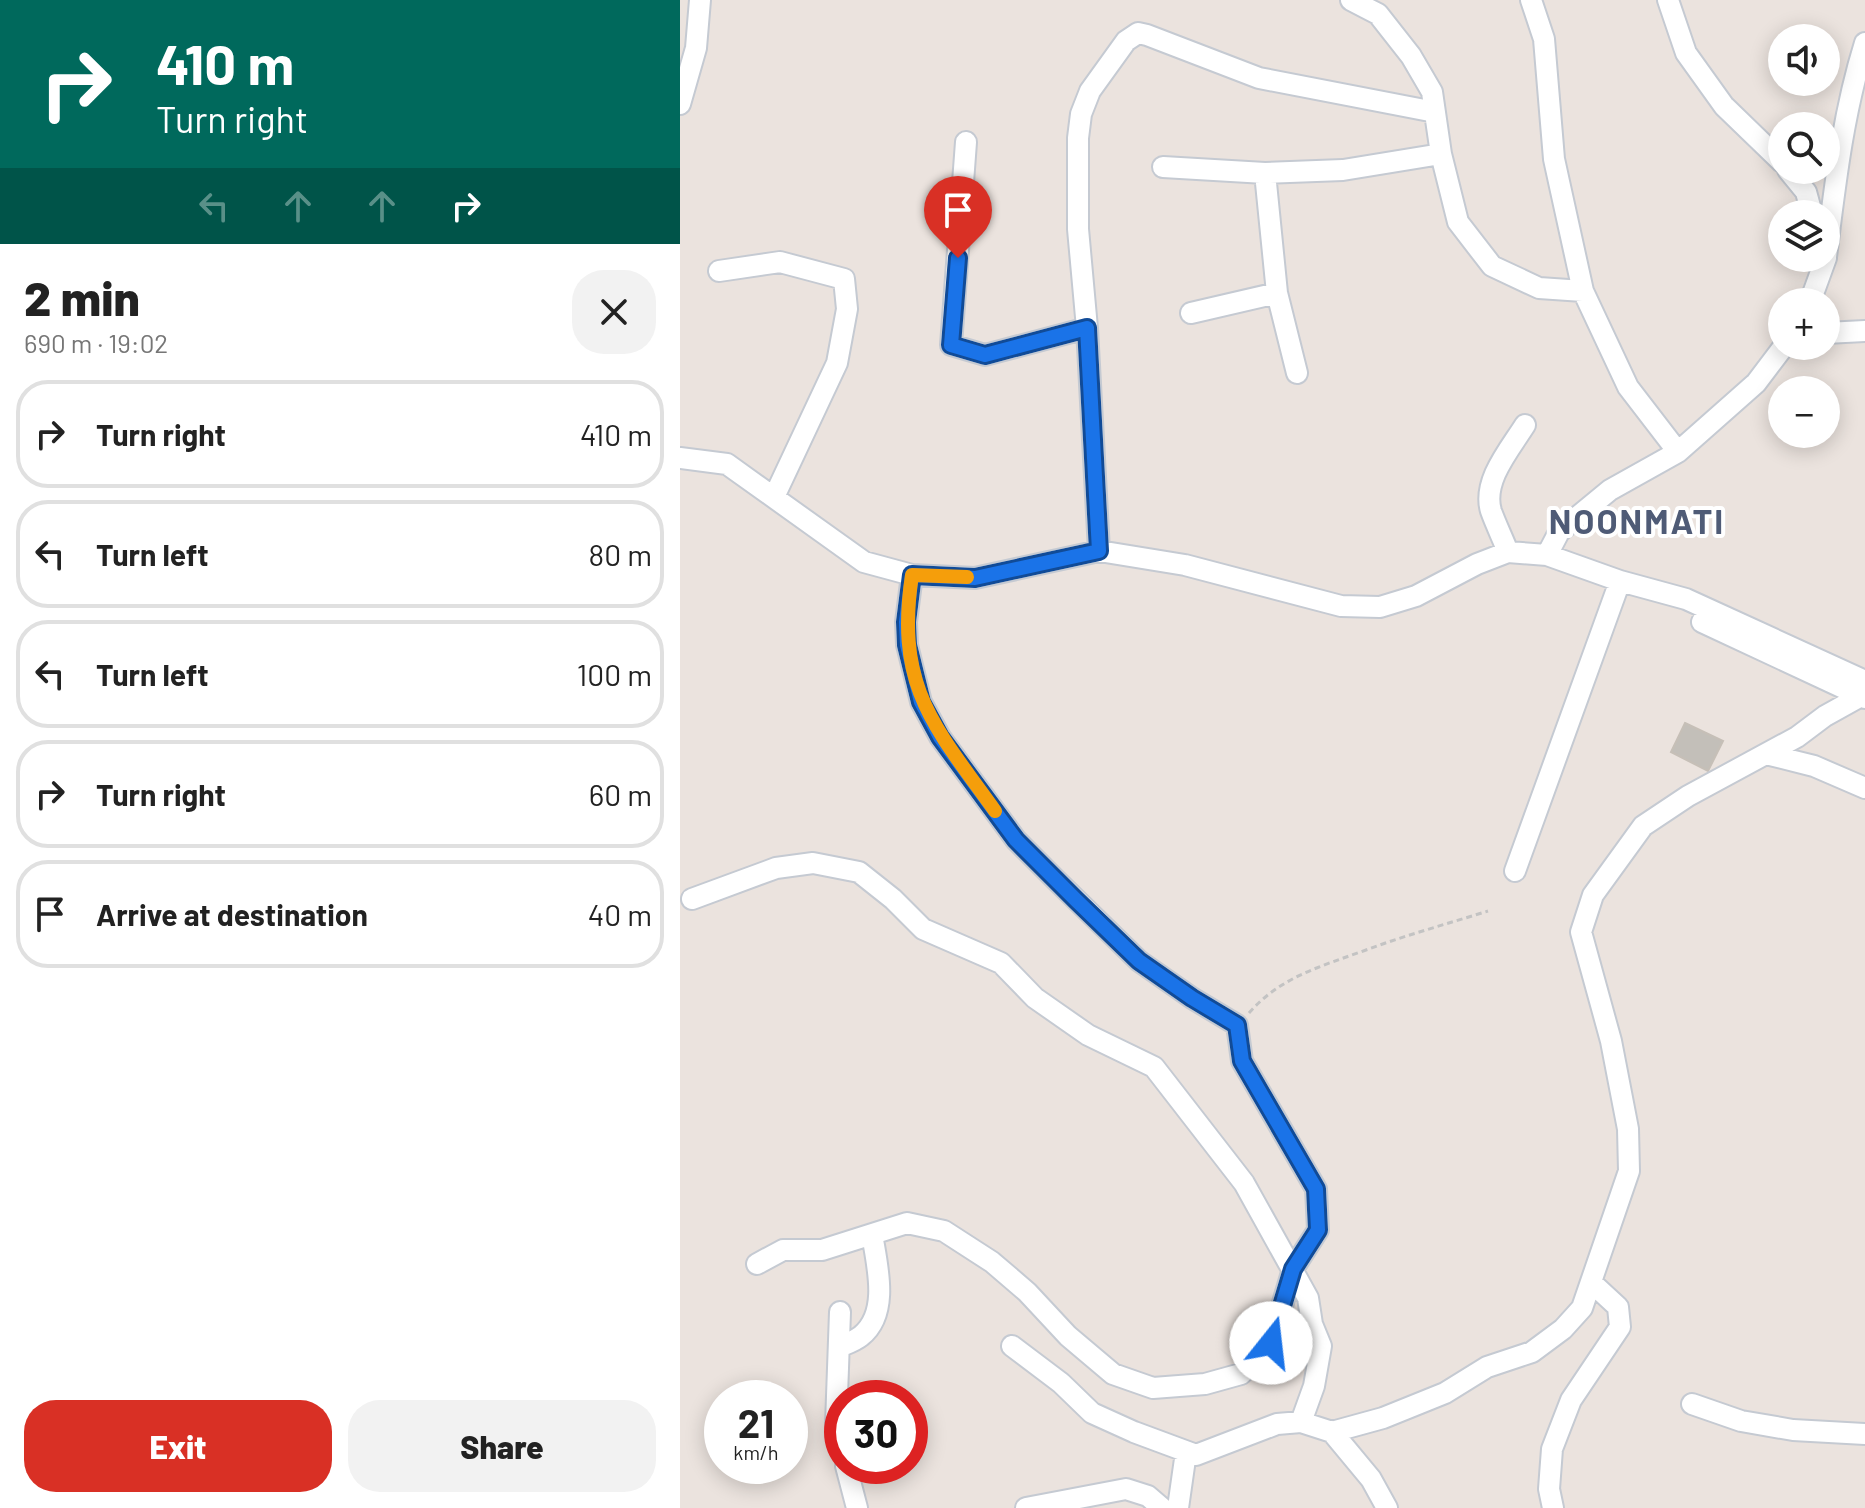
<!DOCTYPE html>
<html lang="en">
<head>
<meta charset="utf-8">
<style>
  :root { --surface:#fff; --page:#f2f2f2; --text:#222; --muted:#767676; --line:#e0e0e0; --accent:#d93025 }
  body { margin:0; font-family:Barlow,sans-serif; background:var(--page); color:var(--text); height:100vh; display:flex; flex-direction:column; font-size:30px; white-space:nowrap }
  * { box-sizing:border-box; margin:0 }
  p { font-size:26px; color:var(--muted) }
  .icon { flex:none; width:44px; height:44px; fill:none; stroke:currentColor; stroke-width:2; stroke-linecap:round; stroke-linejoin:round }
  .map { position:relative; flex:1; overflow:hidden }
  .panel { display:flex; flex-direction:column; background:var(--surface); width:680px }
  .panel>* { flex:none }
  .banner { background:#00695c; color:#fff; overflow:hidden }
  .controls { position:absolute; left:1088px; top:24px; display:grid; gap:16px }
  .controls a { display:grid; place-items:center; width:72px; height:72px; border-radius:50%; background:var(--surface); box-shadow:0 4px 20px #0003; font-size:40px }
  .speed { position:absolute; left:24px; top:1380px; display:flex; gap:16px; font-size:40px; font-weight:700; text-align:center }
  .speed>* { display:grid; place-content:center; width:104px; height:104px; border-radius:50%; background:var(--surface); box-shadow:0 4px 20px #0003; line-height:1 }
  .speed small { font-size:20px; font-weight:400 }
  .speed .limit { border:12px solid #d22; background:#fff; color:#111 }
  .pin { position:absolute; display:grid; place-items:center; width:68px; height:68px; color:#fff; margin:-82px -34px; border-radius:50% 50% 50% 0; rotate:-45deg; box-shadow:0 0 8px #0007 }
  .pin .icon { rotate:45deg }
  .me { position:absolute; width:88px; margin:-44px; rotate:16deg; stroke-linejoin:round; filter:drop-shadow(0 0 6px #0008) }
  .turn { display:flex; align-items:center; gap:28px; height:168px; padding:0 24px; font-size:36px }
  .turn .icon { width:104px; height:104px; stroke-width:2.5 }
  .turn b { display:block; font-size:56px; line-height:68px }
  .lanes { display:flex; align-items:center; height:76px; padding:0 24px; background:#0003; justify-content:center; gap:40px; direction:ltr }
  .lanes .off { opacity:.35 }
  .round { display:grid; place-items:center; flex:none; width:84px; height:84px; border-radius:32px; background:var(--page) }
  .headline { display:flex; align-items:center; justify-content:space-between; height:136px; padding:0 24px }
  h1 { font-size:48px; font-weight:800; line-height:60px }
  .button { display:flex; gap:16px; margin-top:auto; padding:16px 24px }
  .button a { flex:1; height:92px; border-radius:32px; background:var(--accent); color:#fff; font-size:32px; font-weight:800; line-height:92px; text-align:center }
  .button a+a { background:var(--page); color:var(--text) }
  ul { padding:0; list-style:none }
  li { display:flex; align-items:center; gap:24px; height:108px; margin:0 16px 12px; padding:0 8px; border:4px solid var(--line); border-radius:32px }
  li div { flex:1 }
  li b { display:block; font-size:30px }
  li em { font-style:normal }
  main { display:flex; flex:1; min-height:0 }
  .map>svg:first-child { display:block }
  .building { fill:#c3bfb9; stroke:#c6bfb7; stroke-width:2 }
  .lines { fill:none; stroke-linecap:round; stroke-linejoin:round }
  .minor-casing { stroke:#c5cad2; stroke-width:24 }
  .path { stroke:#c3c3c3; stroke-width:3; stroke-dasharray:6 4; stroke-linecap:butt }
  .minor { stroke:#fff; stroke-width:20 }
  .route-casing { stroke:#114b97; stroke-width:20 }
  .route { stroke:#1a73e8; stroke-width:14 }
  .slow { stroke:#f59e0b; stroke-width:14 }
  .labels { text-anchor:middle; stroke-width:8; stroke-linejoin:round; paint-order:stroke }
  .district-label { font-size:34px; font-weight:bold; letter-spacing:2px; fill:#4f5b76; stroke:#fff }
</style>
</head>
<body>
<main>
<section class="panel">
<div class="banner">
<div class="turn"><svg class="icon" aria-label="right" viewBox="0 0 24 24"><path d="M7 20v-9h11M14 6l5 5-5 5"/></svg><div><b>410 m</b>Turn right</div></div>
<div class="lanes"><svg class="icon off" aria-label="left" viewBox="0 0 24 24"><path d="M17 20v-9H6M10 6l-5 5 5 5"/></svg><svg class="icon off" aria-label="ahead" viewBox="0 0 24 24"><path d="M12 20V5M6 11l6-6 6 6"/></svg><svg class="icon off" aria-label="ahead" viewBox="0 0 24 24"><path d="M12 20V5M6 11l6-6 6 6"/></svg><svg class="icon" aria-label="right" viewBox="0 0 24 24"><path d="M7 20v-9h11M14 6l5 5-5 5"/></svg></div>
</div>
<div class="headline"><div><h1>2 min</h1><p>690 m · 19:02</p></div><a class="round"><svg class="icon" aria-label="close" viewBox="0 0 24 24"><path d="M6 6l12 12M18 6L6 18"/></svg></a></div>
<ul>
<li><svg class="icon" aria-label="right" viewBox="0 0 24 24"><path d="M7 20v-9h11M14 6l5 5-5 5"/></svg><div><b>Turn right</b></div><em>410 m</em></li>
<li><svg class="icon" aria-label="left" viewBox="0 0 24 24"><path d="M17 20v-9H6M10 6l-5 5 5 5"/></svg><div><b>Turn left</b></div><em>80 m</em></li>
<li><svg class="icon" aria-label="left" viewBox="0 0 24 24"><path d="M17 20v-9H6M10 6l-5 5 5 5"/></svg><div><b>Turn left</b></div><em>100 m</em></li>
<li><svg class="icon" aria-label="right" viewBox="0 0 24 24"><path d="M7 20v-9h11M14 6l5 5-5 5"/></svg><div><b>Turn right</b></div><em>60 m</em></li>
<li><svg class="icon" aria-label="arrive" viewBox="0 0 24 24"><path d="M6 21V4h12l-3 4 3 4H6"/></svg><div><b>Arrive at destination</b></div><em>40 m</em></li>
</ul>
<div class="button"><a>Exit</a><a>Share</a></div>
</section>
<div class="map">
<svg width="1185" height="1508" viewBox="0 0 1185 1508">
  <rect width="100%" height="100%" fill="#ebe3de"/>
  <path class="building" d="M 1005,723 L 1043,741 L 1028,771 L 991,752 Z"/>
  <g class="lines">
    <defs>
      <path id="minor" d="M 671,0 L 698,14 L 731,56 L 752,92 L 761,154 L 778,222 L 812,266 L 859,288 L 903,291
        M 851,0 L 864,39 L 874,159 L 903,291 L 948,387 L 998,452
        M 988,0 L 1006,53 L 1044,106 L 1102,162
        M 0,104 L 16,48 L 20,0
        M 286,142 L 271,345 L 305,355 L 407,328
        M 483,167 L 585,173 L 663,170 L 761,154
        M 1108,170 L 1126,192 L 1132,214
        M 585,173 L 597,293 L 617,373
        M 1146,257 C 1155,185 1163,113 1185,43
        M 39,271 L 100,262 L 164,279 L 167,309 L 157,363 L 94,497
        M 1130,302 L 1146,258
        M 511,313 L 597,293
        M 1146,333 L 1185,331
        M 0,458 L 47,464 L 184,562 L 232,575 L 295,578 L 419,551 L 505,565 L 661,606 L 700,607 L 736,596 L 797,564 L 828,552 L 867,555 L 940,581 L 1006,599 L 1185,681
        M 419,551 L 407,328 L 398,229 L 398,138 L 401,114 L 410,91 L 446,41 L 458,33 L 467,35 L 579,78 L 755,112
        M 828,552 C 823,539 816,525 811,511 C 802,481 830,449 845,425
        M 867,555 L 879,532 L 930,490 L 998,452 L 1076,383 L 1104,346
        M 1022,622 L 1185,698
        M 1086,754 L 1134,766 L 1185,788
        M 835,871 L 940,581
        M 12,899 L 96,868 L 133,863 L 179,872 L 213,899 L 243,929 L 321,963 L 355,998 L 408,1035 L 474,1067 L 564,1183 L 628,1298 L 632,1324 L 641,1346 L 634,1386 L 621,1422
        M 77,1264 L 103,1250 L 142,1250 L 227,1223 L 264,1231 L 312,1262 L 347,1292 L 388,1336 L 433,1374 L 473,1388 L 525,1384 L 561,1374 L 591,1343 L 613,1269 L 638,1230 L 636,1189 L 562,1061 L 557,1025 L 512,998 L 459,961 L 376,880 L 336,840 L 260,737 L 241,702 L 227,645 L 226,622 L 232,575
        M 160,1312 L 156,1424 L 162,1449
        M 332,1346 L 381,1383 L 412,1413 L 454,1432 L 516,1455 L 597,1424 L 621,1422 L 652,1432 L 703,1418 L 765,1393 L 807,1367 L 852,1352 L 883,1329 L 902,1308 L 949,1171 L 948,1129 L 931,1041 L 901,932 L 913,895 L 963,826 L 1008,796 L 1117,737 L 1145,716 L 1181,696
        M 159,1347 C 166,1344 175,1341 181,1336 C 210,1313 197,1265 192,1234
        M 1012,1404 L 1061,1421 L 1113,1430 L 1185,1434
        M 652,1432 L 691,1479 L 707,1508
        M 166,1466 L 177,1508
        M 346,1508 L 446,1489 L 468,1496 L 482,1508
        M 498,1508 L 506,1452
        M 873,1508 L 869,1489 L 872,1449 L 891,1400 L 940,1327 L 938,1307 L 912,1283"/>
    </defs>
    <use href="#minor" class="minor-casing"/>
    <path class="path" d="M 569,1013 C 600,977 642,966 686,950 C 726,935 767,924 808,911"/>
    <use href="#minor" class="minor"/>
  </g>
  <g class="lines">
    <defs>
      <path id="route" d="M 278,258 L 271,345 L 305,355 L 407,328 L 419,551 L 295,578 L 232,575 L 226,622 L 227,645 L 241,702 L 260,737 L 336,840 L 396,900 L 459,961 L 512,998 L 557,1025 L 562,1061 L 636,1189 L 638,1230 L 613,1269 L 591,1343"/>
    </defs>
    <use href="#route" class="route-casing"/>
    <use href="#route" class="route"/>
    <path class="slow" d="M 287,577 L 232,575 C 215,687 254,726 315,811"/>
  </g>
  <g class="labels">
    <g class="district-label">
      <text x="957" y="534">NOONMATI</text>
    </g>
  </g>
</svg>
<div class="controls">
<a><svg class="icon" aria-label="sound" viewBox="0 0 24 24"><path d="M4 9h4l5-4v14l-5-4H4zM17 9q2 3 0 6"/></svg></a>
<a><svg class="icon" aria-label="search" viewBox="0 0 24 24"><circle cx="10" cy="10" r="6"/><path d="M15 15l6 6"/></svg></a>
<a><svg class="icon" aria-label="layers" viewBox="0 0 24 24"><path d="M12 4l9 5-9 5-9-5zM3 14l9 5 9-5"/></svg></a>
<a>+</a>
<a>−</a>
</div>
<div class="speed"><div>21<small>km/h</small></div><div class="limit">30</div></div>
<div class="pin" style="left:278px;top:258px;background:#d93025"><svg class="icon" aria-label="arrive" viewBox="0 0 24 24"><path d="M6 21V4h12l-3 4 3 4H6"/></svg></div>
<svg class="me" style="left:591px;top:1343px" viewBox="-20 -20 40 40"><circle r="19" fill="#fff"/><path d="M0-13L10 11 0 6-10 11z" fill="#1a73e8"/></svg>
</div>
</main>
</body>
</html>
